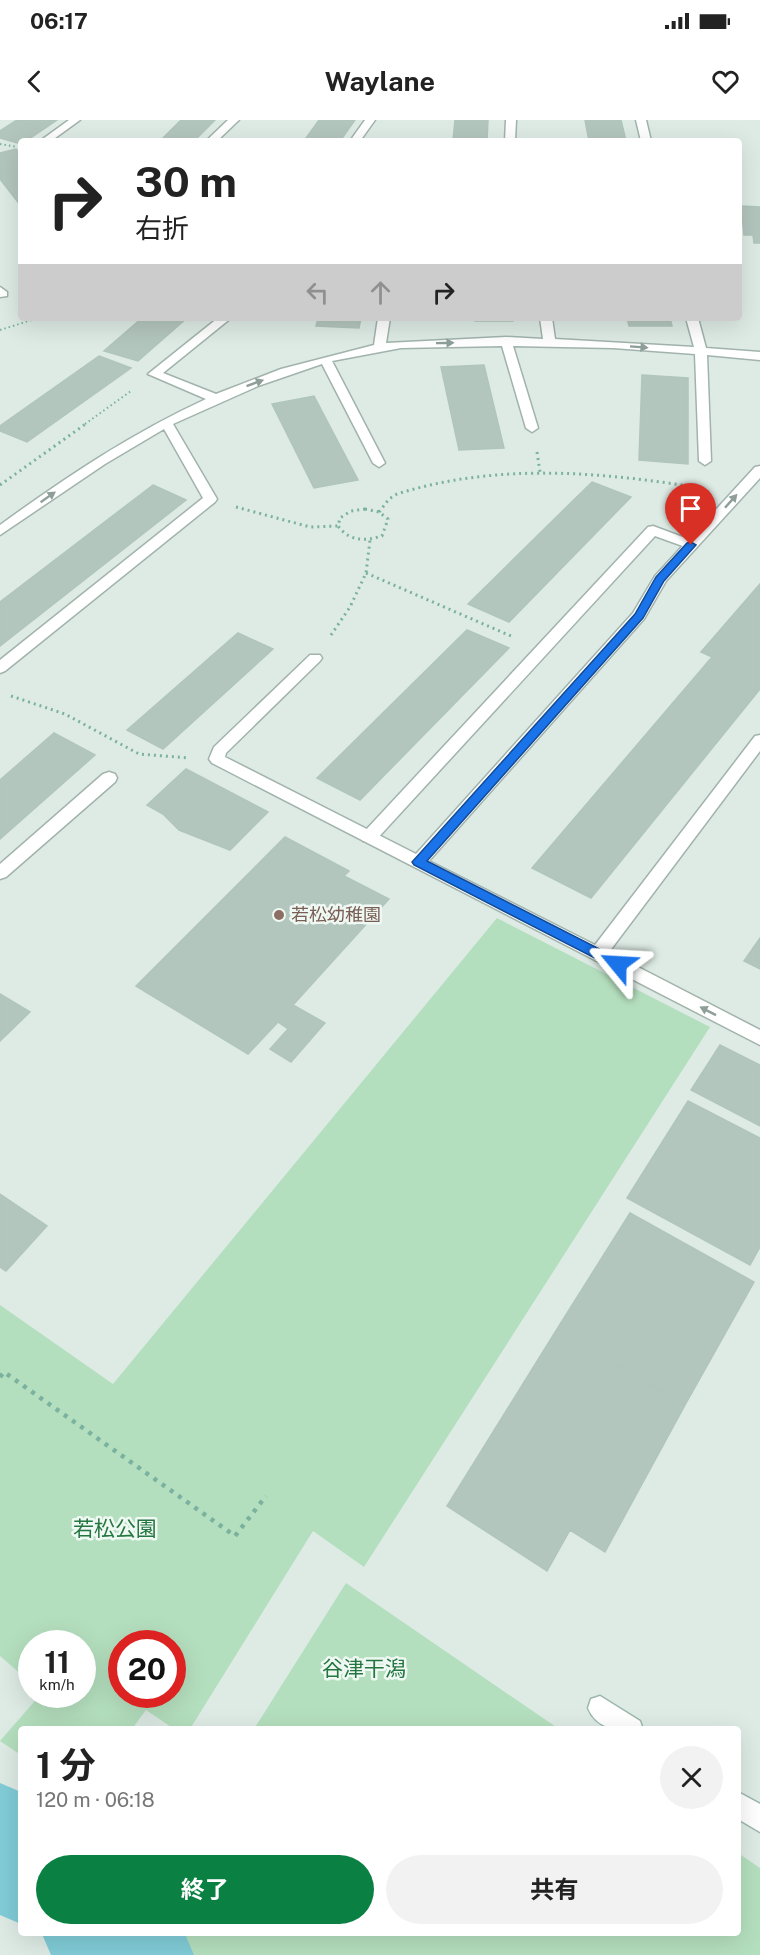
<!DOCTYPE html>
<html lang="ja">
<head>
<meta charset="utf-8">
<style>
  :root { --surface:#fff; --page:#f2f2f2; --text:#222; --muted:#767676; --accent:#0b8043 }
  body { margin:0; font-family:"Public Sans","Noto Sans JP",sans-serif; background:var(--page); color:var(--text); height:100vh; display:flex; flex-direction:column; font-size:22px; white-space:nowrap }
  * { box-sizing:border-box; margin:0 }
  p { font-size:20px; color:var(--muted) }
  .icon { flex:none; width:33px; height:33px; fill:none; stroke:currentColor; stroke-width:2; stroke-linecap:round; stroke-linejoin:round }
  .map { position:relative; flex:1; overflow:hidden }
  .sheet { position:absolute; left:18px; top:1606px; width:723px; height:210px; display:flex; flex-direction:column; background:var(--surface); border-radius:6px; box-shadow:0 6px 24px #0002 }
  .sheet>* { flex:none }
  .top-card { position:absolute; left:18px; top:18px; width:724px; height:183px; border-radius:6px; box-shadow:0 6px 24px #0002; background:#fff; color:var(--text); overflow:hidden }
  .speed { position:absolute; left:18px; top:1510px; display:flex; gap:12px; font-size:30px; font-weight:700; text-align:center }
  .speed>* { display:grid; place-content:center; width:78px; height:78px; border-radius:50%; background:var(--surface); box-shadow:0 6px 24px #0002; line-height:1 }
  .speed small { font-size:15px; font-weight:400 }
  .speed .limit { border:9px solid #d22; background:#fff; color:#111 }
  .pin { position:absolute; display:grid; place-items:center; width:51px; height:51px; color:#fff; margin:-62px -26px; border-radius:50% 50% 50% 0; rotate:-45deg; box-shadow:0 0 6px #0007 }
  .pin .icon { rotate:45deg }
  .me { position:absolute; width:66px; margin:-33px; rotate:297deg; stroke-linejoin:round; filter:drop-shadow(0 0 4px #0008) }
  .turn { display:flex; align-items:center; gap:21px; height:126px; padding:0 18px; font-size:27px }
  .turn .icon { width:78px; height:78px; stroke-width:2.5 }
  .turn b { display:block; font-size:42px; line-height:51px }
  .lanes { display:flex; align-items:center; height:57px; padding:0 18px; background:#0003; justify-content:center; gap:30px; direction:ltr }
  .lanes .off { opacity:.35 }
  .round { display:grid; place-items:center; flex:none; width:63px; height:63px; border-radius:32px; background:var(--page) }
  .headline { display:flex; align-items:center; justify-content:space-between; height:102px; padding:0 18px }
  h1 { font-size:36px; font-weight:700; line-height:45px }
  .button { display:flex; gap:12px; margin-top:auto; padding:12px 18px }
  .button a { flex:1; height:69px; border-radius:36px; background:var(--accent); color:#fff; font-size:24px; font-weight:700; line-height:69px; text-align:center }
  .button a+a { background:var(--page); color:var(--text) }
  .status { display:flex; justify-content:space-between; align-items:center; height:42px; padding:0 30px; background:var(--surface); direction:ltr }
  .status svg { height:16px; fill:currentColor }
  header { display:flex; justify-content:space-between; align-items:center; height:78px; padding:0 18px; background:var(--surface); font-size:27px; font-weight:700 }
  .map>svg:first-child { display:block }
  .green { fill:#b4dfbe; fill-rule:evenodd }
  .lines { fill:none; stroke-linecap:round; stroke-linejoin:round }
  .river { fill:#80ccd7; fill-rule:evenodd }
  .building { fill:#b3c6be; stroke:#b0c5bc; stroke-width:1.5 }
  .lane-casing { stroke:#a1b3ac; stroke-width:3 }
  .street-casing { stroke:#a1b3ac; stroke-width:3 }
  .secondary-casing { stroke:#9cb8ad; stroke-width:3 }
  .path-far2 { stroke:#7bb29f; stroke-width:2; stroke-dasharray:1.5 3; stroke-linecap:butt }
  .path-far1 { stroke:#7bb29f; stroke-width:3; stroke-dasharray:2 4; stroke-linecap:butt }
  .path { stroke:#7bb29f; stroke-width:4.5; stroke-dasharray:4 6; stroke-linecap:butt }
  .lane { fill:#fff; fill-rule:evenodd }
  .street { fill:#fff; fill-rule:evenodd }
  .secondary { fill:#fff; fill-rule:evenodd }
  .oneway { fill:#8e9e99 }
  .route { fill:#1a73e8; stroke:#114b97; stroke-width:1.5 }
  .education-dot { fill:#8d6e63; stroke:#eff8f3; stroke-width:2 }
  .labels { text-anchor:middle; stroke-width:5; stroke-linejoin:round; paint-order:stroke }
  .education-label { font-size:18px; fill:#785e54; stroke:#eff8f3; text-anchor:start }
  .near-park-label { font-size:21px; fill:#247741; stroke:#eff8f3 }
</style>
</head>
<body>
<div class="status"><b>06:17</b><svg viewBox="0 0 49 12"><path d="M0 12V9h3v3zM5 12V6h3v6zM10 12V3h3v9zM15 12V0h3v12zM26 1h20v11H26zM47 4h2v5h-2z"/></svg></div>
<header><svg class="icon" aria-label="back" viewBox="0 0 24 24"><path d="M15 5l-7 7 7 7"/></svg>Waylane<svg class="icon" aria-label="heart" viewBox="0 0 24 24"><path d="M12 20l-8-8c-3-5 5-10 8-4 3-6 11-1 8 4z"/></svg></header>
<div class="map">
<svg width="760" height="1835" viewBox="0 0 760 1835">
  <rect width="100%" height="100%" fill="#deebe5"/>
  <path class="green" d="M 497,798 L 710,907 L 364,1447 L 313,1411 L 190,1609 L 174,1609 L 146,1590 L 132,1609 L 21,1610 L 21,1635 L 0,1621 L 40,1575 L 82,1575 L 82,1524 L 32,1524 L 31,1563 L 0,1536 L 0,1185 L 113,1264 ZM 122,1524 L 172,1524 L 172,1575 L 122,1575 Z
    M 346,1463 L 559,1609 L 254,1609 Z
    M 738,1733 L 760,1748 L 760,1835 L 113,1835 L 126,1814 L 738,1814 Z"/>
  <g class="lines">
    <path class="river" d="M 0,1663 L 21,1672 L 21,1804 L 0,1795 Z
      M 42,1814 L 185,1814 L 194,1835 L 51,1835 Z"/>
  </g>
  <path class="building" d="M 17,0 L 57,0 L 26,21 L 21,21 L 21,24 L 0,18 L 0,11 Z
    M 181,0 L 215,0 L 194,21 L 160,21 Z
    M 319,0 L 355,0 L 340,21 L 304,21 Z
    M 455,0 L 488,0 L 487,21 L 453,21 Z
    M 585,0 L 621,0 L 626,21 L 589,21 Z
    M 16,29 L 21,35 L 21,86 L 0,59 L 0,33 Z
    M 741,86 L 760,87 L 760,123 L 754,123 L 753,115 L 744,115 Z
    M 142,198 L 187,198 L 138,241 L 104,231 Z
    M 318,198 L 361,198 L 359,208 L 316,206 Z
    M 475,198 L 513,198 L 513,201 L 475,201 Z
    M 627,198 L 670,198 L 672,206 L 629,206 Z
    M 99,236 L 131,248 L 27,322 L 0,311 L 0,306 Z
    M 484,245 L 504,328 L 459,330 L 441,247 Z
    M 642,255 L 688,258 L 688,344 L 639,340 Z
    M 314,276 L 358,360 L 314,368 L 272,284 Z
    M 592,362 L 631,377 L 509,502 L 468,484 Z
    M 153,365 L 186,380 L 0,526 L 0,482 Z
    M 760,464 L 760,569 L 591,778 L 532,748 L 712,537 L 701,532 Z
    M 467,510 L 509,528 L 360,680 L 317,658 Z
    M 238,513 L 273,529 L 163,629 L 127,610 Z
    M 54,613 L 95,635 L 0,719 L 0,660 Z
    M 186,649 L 268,692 L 230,730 L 179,710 L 163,694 L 147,685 Z
    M 285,717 L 349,751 L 344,756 L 389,779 L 293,885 L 325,903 L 291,942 L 270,929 L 288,909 L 278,902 L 248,934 L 136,866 Z
    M 760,818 L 760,849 L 744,841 Z
    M 0,874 L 30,892 L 0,921 Z
    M 720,925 L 760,945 L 760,1006 L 691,970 Z
    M 688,981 L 760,1018 L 760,1127 L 750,1145 L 627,1078 Z
    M 0,1074 L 47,1106 L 6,1151 L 0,1147 Z
    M 630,1093 L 754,1162 L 685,1285 L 557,1209 Z
    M 557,1209 L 685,1285 L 605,1432 L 570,1410 L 547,1451 L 447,1386 Z"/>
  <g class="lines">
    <defs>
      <path id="lane" d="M 69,0 L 80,0 L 51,21 L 40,21 Z
        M 228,0 L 239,0 L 217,21 L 206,21 Z
        M 365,0 L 375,0 L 360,21 L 350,21 Z
        M 506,0 L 516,0 L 515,21 L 505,21 Z
        M 636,0 L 646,0 L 651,21 L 641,21 Z
        M 0,167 L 7,172 L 7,176 L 0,177 Z
        M 218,198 L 231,198 L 163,253 L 216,274 L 281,249 L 374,225 L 378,198 L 390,198 L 386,223 L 506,217 L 543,219 L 540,198 L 552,198 L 555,219 L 694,227 L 686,198 L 698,198 L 706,228 L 760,232 L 760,240 L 707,235 L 711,341 L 705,345 L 699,341 L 695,234 L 613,228 L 513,226 L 538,308 L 532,312 L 526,308 L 502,226 L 401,228 L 332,241 L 385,343 L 379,347 L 373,343 L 322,244 L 258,266 L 173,304 L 217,379 L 215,382 L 5,551 L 0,553 L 0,540 L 203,378 L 164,309 L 105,344 L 0,415 L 0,405 C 66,357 132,313 206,279 L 148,254 Z
        M 760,346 L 760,358 L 666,461 L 644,499 L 429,741 L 595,825 L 755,616 L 760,615 L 760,631 L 609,832 L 760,910 L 760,925 L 212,643 L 209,639 L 214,627 L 310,535 L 320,535 L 322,538 L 320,541 L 226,633 L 225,637 L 416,734 L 633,493 L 655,456 L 755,347 Z
        M 109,652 L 115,654 L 117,658 L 115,662 L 6,757 L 0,759 L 0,744 L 103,654 Z"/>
      <path id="street" d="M 653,406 L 696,422 L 698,425 L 691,429 L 655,416 L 375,721 L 363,721 L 361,717 L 363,713 L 648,407 Z"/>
      <path id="secondary" d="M 600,1576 L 640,1601 L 643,1610 C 621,1610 598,1612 588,1588 L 591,1579 Z
        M 738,1672 L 760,1684 L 760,1712 L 738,1699 Z"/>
    </defs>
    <use href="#lane" class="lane-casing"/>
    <use href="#street" class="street-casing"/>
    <use href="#secondary" class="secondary-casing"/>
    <path class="path-far2" d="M 0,24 L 17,27
      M 0,210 L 38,198
      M 85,304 L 131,271"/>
    <path class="path-far1" d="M 537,332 L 540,352
      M 0,365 L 87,303
      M 236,387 L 310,407 L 338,406
      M 365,389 L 379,392 L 388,399 L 382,416 C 365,421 350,422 338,406 L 340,398 L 351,391 Z
      M 379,392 L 389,379 L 397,374 C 492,344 591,351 688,366
      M 366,453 L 511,516
      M 331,515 L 350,487 L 366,453 L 370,420
      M 11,576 L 65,594 L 139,634 L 189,638"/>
    <path class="path" d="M 0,1257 L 4,1252 L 235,1416 L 266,1376"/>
    <use href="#lane" class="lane"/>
    <use href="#street" class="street"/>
    <use href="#secondary" class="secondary"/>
  </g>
  <defs><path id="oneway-solid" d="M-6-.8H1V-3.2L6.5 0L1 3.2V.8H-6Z" transform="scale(1.5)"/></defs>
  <g class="oneway">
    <use href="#oneway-solid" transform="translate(445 223) rotate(-1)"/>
    <use href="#oneway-solid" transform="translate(639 227) rotate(4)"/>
    <use href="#oneway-solid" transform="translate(255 263) rotate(-20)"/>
    <use href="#oneway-solid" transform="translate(48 377) rotate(-35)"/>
    <use href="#oneway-solid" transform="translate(731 381) rotate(-48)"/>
    <use href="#oneway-solid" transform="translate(708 891) rotate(-153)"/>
  </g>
  <path class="route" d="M 691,422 L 696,425 L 664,461 L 643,498 L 427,741 L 623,841 L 625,844 L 623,848 L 618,850 L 414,745 L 412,742 L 635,494 L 656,457 L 687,423 Z"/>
  <circle class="education-dot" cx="279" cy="795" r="6"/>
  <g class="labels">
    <g class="education-label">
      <text x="291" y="801">若松幼稚園</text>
    </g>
    <g class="near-park-label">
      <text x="115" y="1416">若松公園</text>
      <text x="364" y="1556">谷津干潟</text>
    </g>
  </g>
</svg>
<div class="speed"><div>11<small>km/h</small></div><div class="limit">20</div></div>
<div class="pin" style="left:691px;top:425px;background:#d93025"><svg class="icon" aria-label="arrive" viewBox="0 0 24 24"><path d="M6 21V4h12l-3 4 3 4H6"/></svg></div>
<svg class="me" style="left:618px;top:844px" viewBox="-20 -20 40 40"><path d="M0-17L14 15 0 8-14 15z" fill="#1a73e8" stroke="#fff" stroke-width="4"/></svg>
<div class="top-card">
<div class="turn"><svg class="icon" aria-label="right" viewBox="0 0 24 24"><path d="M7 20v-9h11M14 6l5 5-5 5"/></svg><div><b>30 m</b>右折</div></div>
<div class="lanes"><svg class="icon off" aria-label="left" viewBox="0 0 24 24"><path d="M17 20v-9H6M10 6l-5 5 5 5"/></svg><svg class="icon off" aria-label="ahead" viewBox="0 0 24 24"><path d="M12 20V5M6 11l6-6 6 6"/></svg><svg class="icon" aria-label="right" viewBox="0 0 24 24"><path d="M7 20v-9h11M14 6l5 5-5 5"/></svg></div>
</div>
<section class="sheet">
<div class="headline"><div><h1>1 分</h1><p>120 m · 06:18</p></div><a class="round"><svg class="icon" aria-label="close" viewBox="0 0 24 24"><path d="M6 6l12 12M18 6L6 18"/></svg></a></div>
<div class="button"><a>終了</a><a>共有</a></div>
</section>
</div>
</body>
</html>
